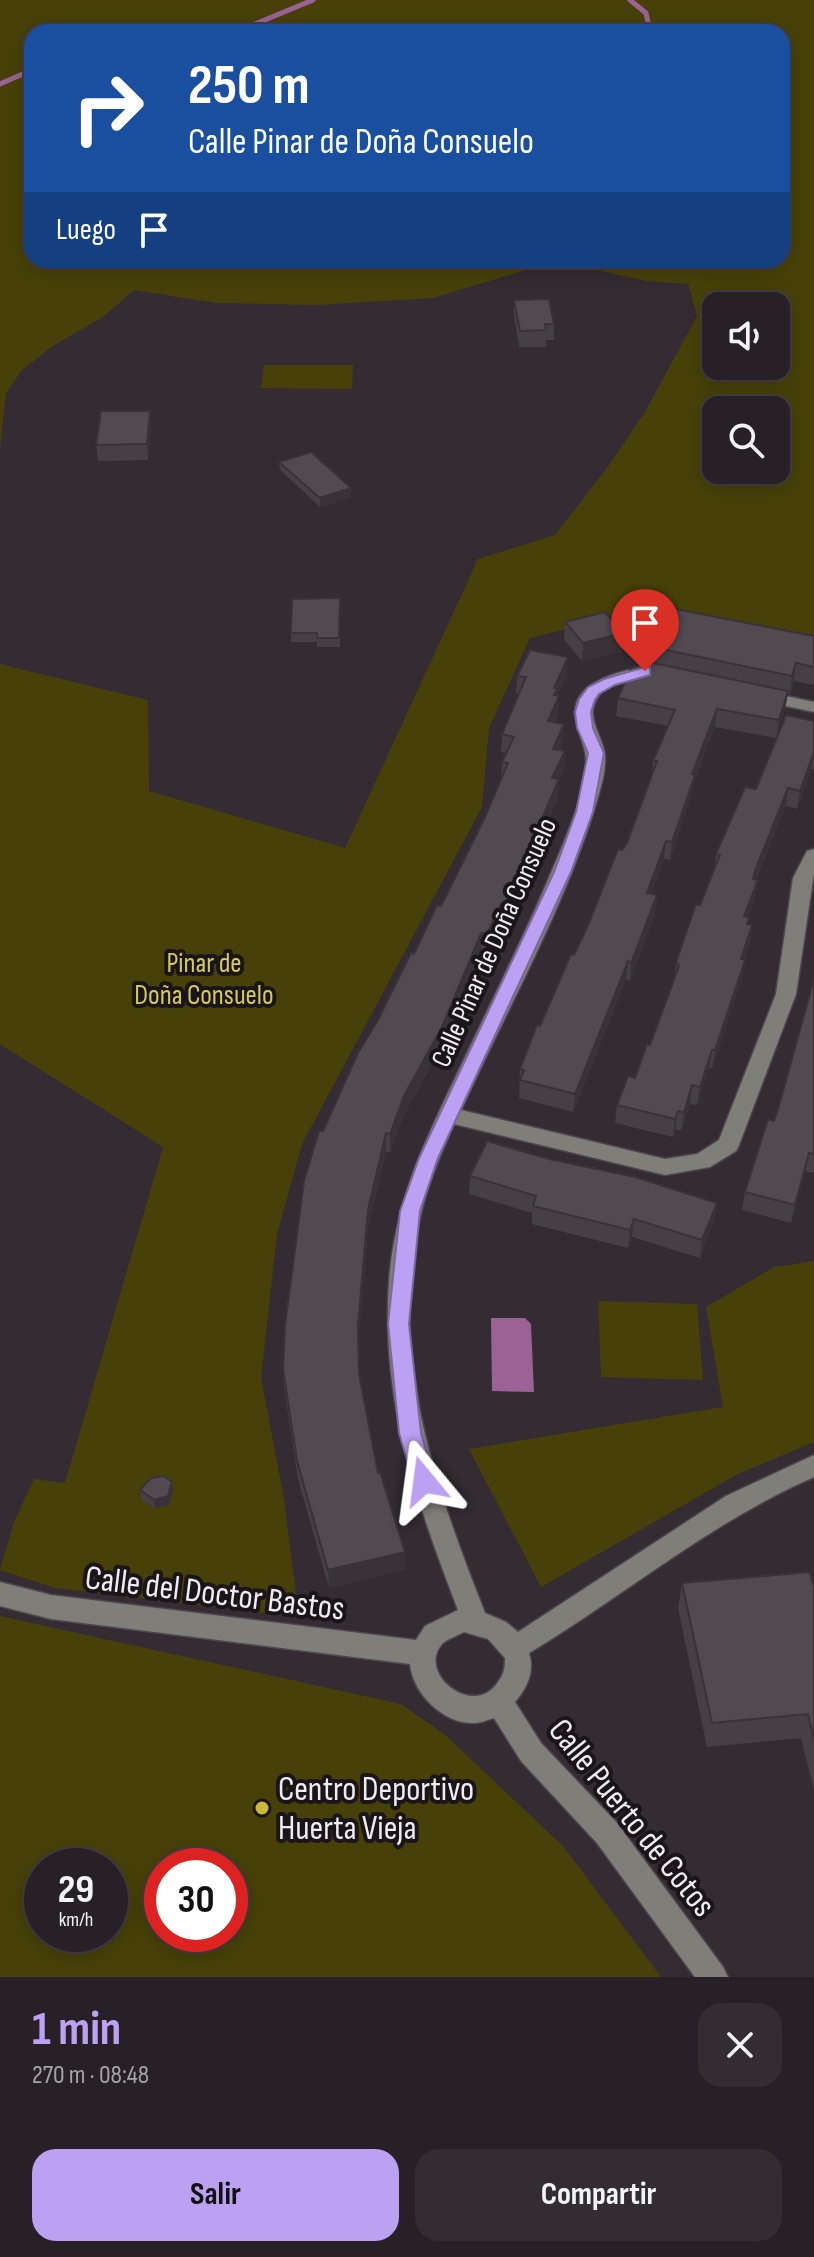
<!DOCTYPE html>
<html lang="es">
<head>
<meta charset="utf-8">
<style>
  :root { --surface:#272026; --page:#332d32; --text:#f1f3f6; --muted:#a4a3a7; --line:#433e43; --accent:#bca0f2 }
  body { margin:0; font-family:"Sofia Sans Condensed",sans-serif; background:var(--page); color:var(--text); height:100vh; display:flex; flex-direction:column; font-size:30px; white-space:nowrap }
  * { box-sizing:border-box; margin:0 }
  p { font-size:26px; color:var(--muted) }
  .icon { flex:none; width:44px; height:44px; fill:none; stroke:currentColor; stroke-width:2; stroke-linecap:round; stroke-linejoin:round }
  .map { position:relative; height:1977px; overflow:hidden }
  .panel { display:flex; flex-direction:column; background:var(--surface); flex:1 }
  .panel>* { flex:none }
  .top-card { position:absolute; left:24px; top:24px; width:766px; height:244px; border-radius:24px; box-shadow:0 4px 20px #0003,0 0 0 2px var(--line); background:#1a4fa0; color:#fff; overflow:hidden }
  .tools { position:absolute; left:702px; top:292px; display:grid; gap:16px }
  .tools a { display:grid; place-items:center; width:88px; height:88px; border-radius:16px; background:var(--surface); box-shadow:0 4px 20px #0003,0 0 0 2px var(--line); font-size:40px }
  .speed { position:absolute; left:24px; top:1848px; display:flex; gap:16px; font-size:40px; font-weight:700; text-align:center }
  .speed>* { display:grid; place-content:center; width:104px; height:104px; border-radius:50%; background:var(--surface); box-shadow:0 4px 20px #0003,0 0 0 2px var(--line); line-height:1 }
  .speed small { font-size:20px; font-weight:400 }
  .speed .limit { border:12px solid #d22; background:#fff; color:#111 }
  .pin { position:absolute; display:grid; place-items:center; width:68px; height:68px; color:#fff; margin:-82px -34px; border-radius:50% 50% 50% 0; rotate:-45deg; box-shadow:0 0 8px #0007 }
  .pin .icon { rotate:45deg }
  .me { position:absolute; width:88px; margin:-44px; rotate:344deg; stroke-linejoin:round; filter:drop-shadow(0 0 6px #0008) }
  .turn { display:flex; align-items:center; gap:28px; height:168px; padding:0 32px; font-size:36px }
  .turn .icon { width:104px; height:104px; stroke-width:2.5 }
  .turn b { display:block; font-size:56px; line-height:68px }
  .then { display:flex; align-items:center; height:76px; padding:0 32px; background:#0003; gap:16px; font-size:30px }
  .round { display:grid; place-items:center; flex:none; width:84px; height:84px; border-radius:24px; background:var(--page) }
  .headline { display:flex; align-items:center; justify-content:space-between; height:136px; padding:0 32px }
  h1 { font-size:48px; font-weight:700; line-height:60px; color:var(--accent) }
  .action { display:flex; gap:16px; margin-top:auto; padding:16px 32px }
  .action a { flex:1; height:92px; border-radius:24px; background:var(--accent); color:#111; font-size:32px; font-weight:700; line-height:92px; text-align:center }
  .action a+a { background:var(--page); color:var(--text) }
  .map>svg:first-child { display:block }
  .green { fill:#474109; fill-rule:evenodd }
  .water { fill:#9b6295 }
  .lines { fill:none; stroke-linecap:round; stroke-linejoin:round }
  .stream { stroke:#9b6295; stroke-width:5 }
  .minor-casing { stroke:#4e464e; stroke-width:3 }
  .minor { fill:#7f7e79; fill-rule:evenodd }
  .wall { fill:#473f46 }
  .shaded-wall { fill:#393339 }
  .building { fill:#524951; stroke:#393339; stroke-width:2 }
  .route { fill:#bca0f2; stroke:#7a689d; stroke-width:2 }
  .poi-dot { fill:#c9ba3a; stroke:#191518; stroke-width:3 }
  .labels { text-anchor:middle; stroke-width:8; stroke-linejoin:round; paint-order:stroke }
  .street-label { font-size:28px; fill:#f1ecf1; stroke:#191518 }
  .park-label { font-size:28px; fill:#d6ca5c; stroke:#191518 }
  .near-street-label { font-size:34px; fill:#f1ecf1; stroke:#191518 }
  .near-poi-label { font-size:34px; fill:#f1ecf1; stroke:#191518; text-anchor:start }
</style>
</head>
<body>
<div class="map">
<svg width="814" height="1977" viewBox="0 0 814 1977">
  <rect width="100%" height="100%" fill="#342b33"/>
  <path class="green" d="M 0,0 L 814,0 L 814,645 L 647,609 L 530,638 L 489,728 L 482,807 L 302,1144 L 277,1234 L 261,1378 L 284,1499 L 299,1617 L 55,1588 L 0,1570 L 14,1522 L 34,1479 L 65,1483 L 163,1147 L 0,1044 L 0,664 L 148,700 L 149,791 L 345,848 L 478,559 L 555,535 L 607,468 L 645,412 L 697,316 L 688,284 L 646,281 L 556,261 L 433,298 L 316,305 L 216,303 L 134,290 L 103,317 L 53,346 L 22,370 L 6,393 L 0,449 ZM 32,32 L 782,32 L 782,260 L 32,260 ZM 716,306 L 776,306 L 776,366 L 716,366 ZM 716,410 L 776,410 L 776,470 L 716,470 Z
    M 264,365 L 353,365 L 352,389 L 261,388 Z
    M 814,1261 L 814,1442 L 736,1475 L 541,1587 L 469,1449 L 723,1407 L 706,1307 L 774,1267 Z
    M 598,1301 L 697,1304 L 703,1380 L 601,1377 Z
    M 0,1616 L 401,1704 L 444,1734 L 563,1846 L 661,1977 L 0,1977 ZM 42,1866 L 110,1866 L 110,1934 L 42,1934 ZM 162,1866 L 230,1866 L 230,1934 L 162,1934 Z"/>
  <path class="water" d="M 491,1318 L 525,1318 L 531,1324 L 534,1392 L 492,1391 Z"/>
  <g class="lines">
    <path class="stream" d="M 630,0 L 646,13 L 650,32
      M 236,32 L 313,0
      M 0,84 L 32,70"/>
    <defs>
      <path id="minor" d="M 638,668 L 654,668 L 662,673 L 660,677 C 639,682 606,677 595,702 C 587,720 603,737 605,755 C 606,769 602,784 598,797 C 566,906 508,1007 461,1110 L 665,1159 L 697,1154 L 719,1140 L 776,994 L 793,878 L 807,851 L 814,849 L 814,873 L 796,994 L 739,1145 L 736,1151 L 710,1167 L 665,1175 L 454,1124 C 442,1152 429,1180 422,1210 C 385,1348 435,1486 485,1613 L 506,1622 L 518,1632 L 726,1496 L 814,1455 L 814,1477 C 711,1522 625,1595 529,1653 C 535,1672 527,1688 515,1702 L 541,1743 L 617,1823 L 723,1967 L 728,1977 L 695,1977 L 597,1843 L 521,1761 L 494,1718 C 489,1719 481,1723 476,1723 C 444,1725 413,1694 410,1664 L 51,1619 L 0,1606 L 0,1582 L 51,1595 L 416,1640 L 425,1626 L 458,1610 C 416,1500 381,1402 389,1282 C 394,1206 425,1140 458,1072 C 489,1006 522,942 550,875 C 563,844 578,812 585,779 C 590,755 581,742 576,720 C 568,686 612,673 638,668 ZM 464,1632 L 488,1639 L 505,1658 C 505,1671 503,1676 495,1686 C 470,1716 417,1672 442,1644 C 447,1639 457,1636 464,1632 Z
        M 759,690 L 814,702 L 814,712 L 753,699 L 750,695 L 753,691 Z"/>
    </defs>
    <use href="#minor" class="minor-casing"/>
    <use href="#minor" class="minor"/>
  </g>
  <path class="wall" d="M 514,300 L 554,324 L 554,340 L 546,340 L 546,347 L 519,347 L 514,316 Z
    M 151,427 L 148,460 L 98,461 L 96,445 Z
    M 279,462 L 351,497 L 320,507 L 280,470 Z
    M 340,598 L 340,647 L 317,647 L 317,642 L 291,642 L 291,633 Z
    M 660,606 L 814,636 L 814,685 L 794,681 L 790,694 L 788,693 L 785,709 L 776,738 L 715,727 L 694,782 L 692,793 L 670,860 L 664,859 L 651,894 L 657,895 L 655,914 L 630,981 L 626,979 L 573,1112 L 519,1098 L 520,1069 L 537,1025 L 540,1026 L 571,954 L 574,955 L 589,923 L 618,849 L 622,850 L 627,843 L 652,774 L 653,761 L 668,726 L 616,716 L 618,698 L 631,668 L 642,664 L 639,664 L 641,647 Z
    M 565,622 L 623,633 L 622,651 L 582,661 L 564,640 Z
    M 567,675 L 557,695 L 558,714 L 555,723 L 563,742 L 559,750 L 565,751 L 564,769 L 559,779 L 558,797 L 504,923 L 500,922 L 486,952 L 481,951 L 442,1045 L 404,1115 L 390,1152 L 386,1152 L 368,1228 L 358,1343 L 359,1375 L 378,1473 L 405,1552 L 405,1569 L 329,1588 L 298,1479 L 284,1387 L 283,1369 L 323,1131 L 378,1020 L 441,906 L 485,817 L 501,779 L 502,762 L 506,753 L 501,752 L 502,734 L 519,694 L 516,693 L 517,676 Z
    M 814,721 L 814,769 L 811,769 L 797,809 L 786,806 L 756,879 L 758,880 L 755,898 L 748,917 L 748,924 L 752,925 L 750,943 L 744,960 L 742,978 L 712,1069 L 709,1068 L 697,1105 L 690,1104 L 681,1131 L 675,1129 L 673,1137 L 615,1123 L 617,1105 L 635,1078 L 650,1045 L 674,981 L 676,962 L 714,872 L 716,854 L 756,789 Z
    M 814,979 L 814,1173 L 805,1171 L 791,1223 L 742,1210 L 745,1192 L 774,1121 Z
    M 549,1159 L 717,1203 L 714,1221 L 700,1258 L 632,1237 L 628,1248 L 532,1224 L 532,1213 L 469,1194 L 470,1176 Z
    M 172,1482 L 173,1491 L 169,1505 L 155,1508 L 141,1499 L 140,1490 Z
    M 682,1583 L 814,1587 L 814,1790 L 801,1738 L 707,1747 L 678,1608 Z"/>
  <path class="shaded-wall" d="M 150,411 L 151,427 L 148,460 L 147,444 Z
    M 351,488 L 351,497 L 320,507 L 320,498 Z
    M 623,633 L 622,651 L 582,661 L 583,643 Z
    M 647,646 L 646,663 L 639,664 L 641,647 Z
    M 568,657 L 567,675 L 557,695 L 557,702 L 559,696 L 558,714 L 547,739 L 548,721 L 554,688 Z
    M 796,663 L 794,681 L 790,694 L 792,676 Z
    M 788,691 L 785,709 L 776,738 L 779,720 Z
    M 717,709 L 715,727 L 694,782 L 692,793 L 670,860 L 672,842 L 692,774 Z
    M 564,724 L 563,742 L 551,767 L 553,749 Z
    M 565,751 L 564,769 L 551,796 L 552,778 Z
    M 814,752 L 811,769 L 797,809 L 800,791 Z
    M 559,779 L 558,797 L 504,923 L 505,905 Z
    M 788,788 L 786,806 L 750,897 L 755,871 Z
    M 666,841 L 664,859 L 645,911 L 647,893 Z
    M 758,880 L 755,898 L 741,934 L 744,916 Z
    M 657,895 L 655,914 L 630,981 L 631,963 Z
    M 501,904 L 500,922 L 486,952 L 487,934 Z
    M 752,925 L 750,943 L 739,977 L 741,959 Z
    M 481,933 L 481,951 L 442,1045 L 404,1115 L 390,1152 L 390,1134 L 404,1096 Z
    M 745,960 L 742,978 L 712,1069 L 715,1050 Z
    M 628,961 L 626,979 L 573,1112 L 575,1094 Z
    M 712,1050 L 709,1068 L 697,1105 L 700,1087 Z
    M 692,1085 L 690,1104 L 681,1131 L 684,1113 Z
    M 678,1111 L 675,1129 L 673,1137 L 675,1119 Z
    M 386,1133 L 386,1152 L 368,1228 L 358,1343 L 358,1325 L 368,1210 Z
    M 809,1153 L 805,1171 L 791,1223 L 795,1205 Z
    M 717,1203 L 714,1221 L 700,1258 L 702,1240 Z
    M 634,1219 L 632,1237 L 628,1248 L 630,1230 Z
    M 172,1482 L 173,1491 L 169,1505 L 155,1508 L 154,1500 Z
    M 405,1552 L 405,1569 L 329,1588 L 328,1570 Z"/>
  <path class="building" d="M 549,299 L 554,324 L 545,324 L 546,330 L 520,331 L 514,300 Z
    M 101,411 L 150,411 L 147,444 L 96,445 Z
    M 311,452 L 351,488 L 320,498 L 279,462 Z
    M 340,598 L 339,638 L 317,638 L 317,633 L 291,633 L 292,599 Z
    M 660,606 L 814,636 L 814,667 L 796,663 L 792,676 L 647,646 L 641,647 Z
    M 605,612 L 623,633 L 583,643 L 565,622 Z
    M 530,650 L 568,657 L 554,688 L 558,689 L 554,695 L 559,696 L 548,721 L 564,724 L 553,749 L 565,751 L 552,778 L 559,779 L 505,905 L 501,904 L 487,934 L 481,933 L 442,1027 L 404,1096 L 390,1134 L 386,1133 L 368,1210 L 358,1325 L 359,1374 L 378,1473 L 380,1472 L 405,1552 L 328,1570 L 297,1461 L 283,1369 L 285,1325 L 304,1181 L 319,1131 L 323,1131 L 358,1053 L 378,1020 L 411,953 L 414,954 L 437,905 L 441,906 L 485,817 L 508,763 L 502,762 L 514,737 L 502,734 L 526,677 L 517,676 Z
    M 648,662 L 788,691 L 779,720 L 717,709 L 692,774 L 695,775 L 672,842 L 666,841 L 647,893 L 657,895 L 631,963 L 628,961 L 575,1094 L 520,1080 L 524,1070 L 520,1069 L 537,1025 L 540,1026 L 571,954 L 574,955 L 589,923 L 618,849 L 622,850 L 627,843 L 657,761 L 653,761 L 675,710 L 618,698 L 631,668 Z
    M 786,715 L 814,721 L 814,752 L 800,791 L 788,788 L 755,871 L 753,879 L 758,880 L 744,916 L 749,918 L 747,924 L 752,925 L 741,959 L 745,960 L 715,1050 L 712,1050 L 700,1087 L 692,1085 L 684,1113 L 678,1111 L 675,1119 L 617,1105 L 628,1076 L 635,1078 L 647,1044 L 650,1045 L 679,966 L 676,962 L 696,904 L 700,905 L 720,855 L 716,854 L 745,787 L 756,789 Z
    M 814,979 L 814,1154 L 809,1153 L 795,1205 L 745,1192 L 768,1119 L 774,1121 L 777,1113 Z
    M 487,1141 L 549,1159 L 635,1177 L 717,1203 L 702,1240 L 634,1219 L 630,1230 L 533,1206 L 536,1196 L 470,1176 Z
    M 164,1476 L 172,1482 L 168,1496 L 154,1500 L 140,1490 L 151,1478 Z
    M 810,1572 L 814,1587 L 814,1740 L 808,1714 L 712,1723 L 682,1583 Z"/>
  <path class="route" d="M 645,667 L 650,668 L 650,675 L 615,685 L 599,694 L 595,700 L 591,712 L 593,728 L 604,753 L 593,812 L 571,872 L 438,1158 L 420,1211 L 409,1324 L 421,1433 L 435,1481 L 432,1488 L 424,1491 L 416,1488 L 413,1481 L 399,1433 L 388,1324 L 400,1211 L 419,1158 L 554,872 L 576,812 L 588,753 L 577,728 L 575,712 L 579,699 L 588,687 L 604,679 Z"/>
  <circle class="poi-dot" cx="262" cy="1808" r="8"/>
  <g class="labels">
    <g class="street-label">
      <text transform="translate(493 942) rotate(-66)" y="10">Calle Pinar de Doña Consuelo</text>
    </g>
    <g class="park-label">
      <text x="204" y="972">Pinar de<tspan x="204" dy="32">Doña Consuelo</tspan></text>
    </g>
    <g class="near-street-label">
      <text transform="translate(215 1592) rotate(7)" y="12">Calle del Doctor Bastos</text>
      <text transform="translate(633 1817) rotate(51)" y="12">Calle Puerto de Cotos</text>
    </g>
    <g class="near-poi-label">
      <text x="278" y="1800">Centro Deportivo<tspan x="278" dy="39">Huerta Vieja</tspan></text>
    </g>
  </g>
</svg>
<div class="tools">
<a><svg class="icon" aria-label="sound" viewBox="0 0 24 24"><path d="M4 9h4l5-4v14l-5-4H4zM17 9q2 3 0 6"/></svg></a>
<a><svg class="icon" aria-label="search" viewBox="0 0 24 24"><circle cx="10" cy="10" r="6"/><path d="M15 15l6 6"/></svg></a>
</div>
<div class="speed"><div>29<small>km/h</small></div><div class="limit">30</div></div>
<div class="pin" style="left:645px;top:671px;background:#d93025"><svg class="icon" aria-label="arrive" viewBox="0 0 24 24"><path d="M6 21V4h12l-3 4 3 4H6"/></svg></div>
<svg class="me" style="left:424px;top:1481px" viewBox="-20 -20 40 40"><path d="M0-17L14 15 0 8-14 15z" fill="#bca0f2" stroke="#fff" stroke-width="4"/></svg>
<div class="top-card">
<div class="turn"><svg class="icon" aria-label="right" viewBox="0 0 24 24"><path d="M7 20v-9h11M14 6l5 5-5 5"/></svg><div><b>250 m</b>Calle Pinar de Doña Consuelo</div></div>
<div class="then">Luego<svg class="icon" aria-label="arrive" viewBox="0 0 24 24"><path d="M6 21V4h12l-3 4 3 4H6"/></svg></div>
</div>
</div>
<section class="panel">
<div class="headline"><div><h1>1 min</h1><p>270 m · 08:48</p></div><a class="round"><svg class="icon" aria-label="close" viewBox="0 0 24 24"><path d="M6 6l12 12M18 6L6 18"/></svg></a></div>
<div class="action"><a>Salir</a><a>Compartir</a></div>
</section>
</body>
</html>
